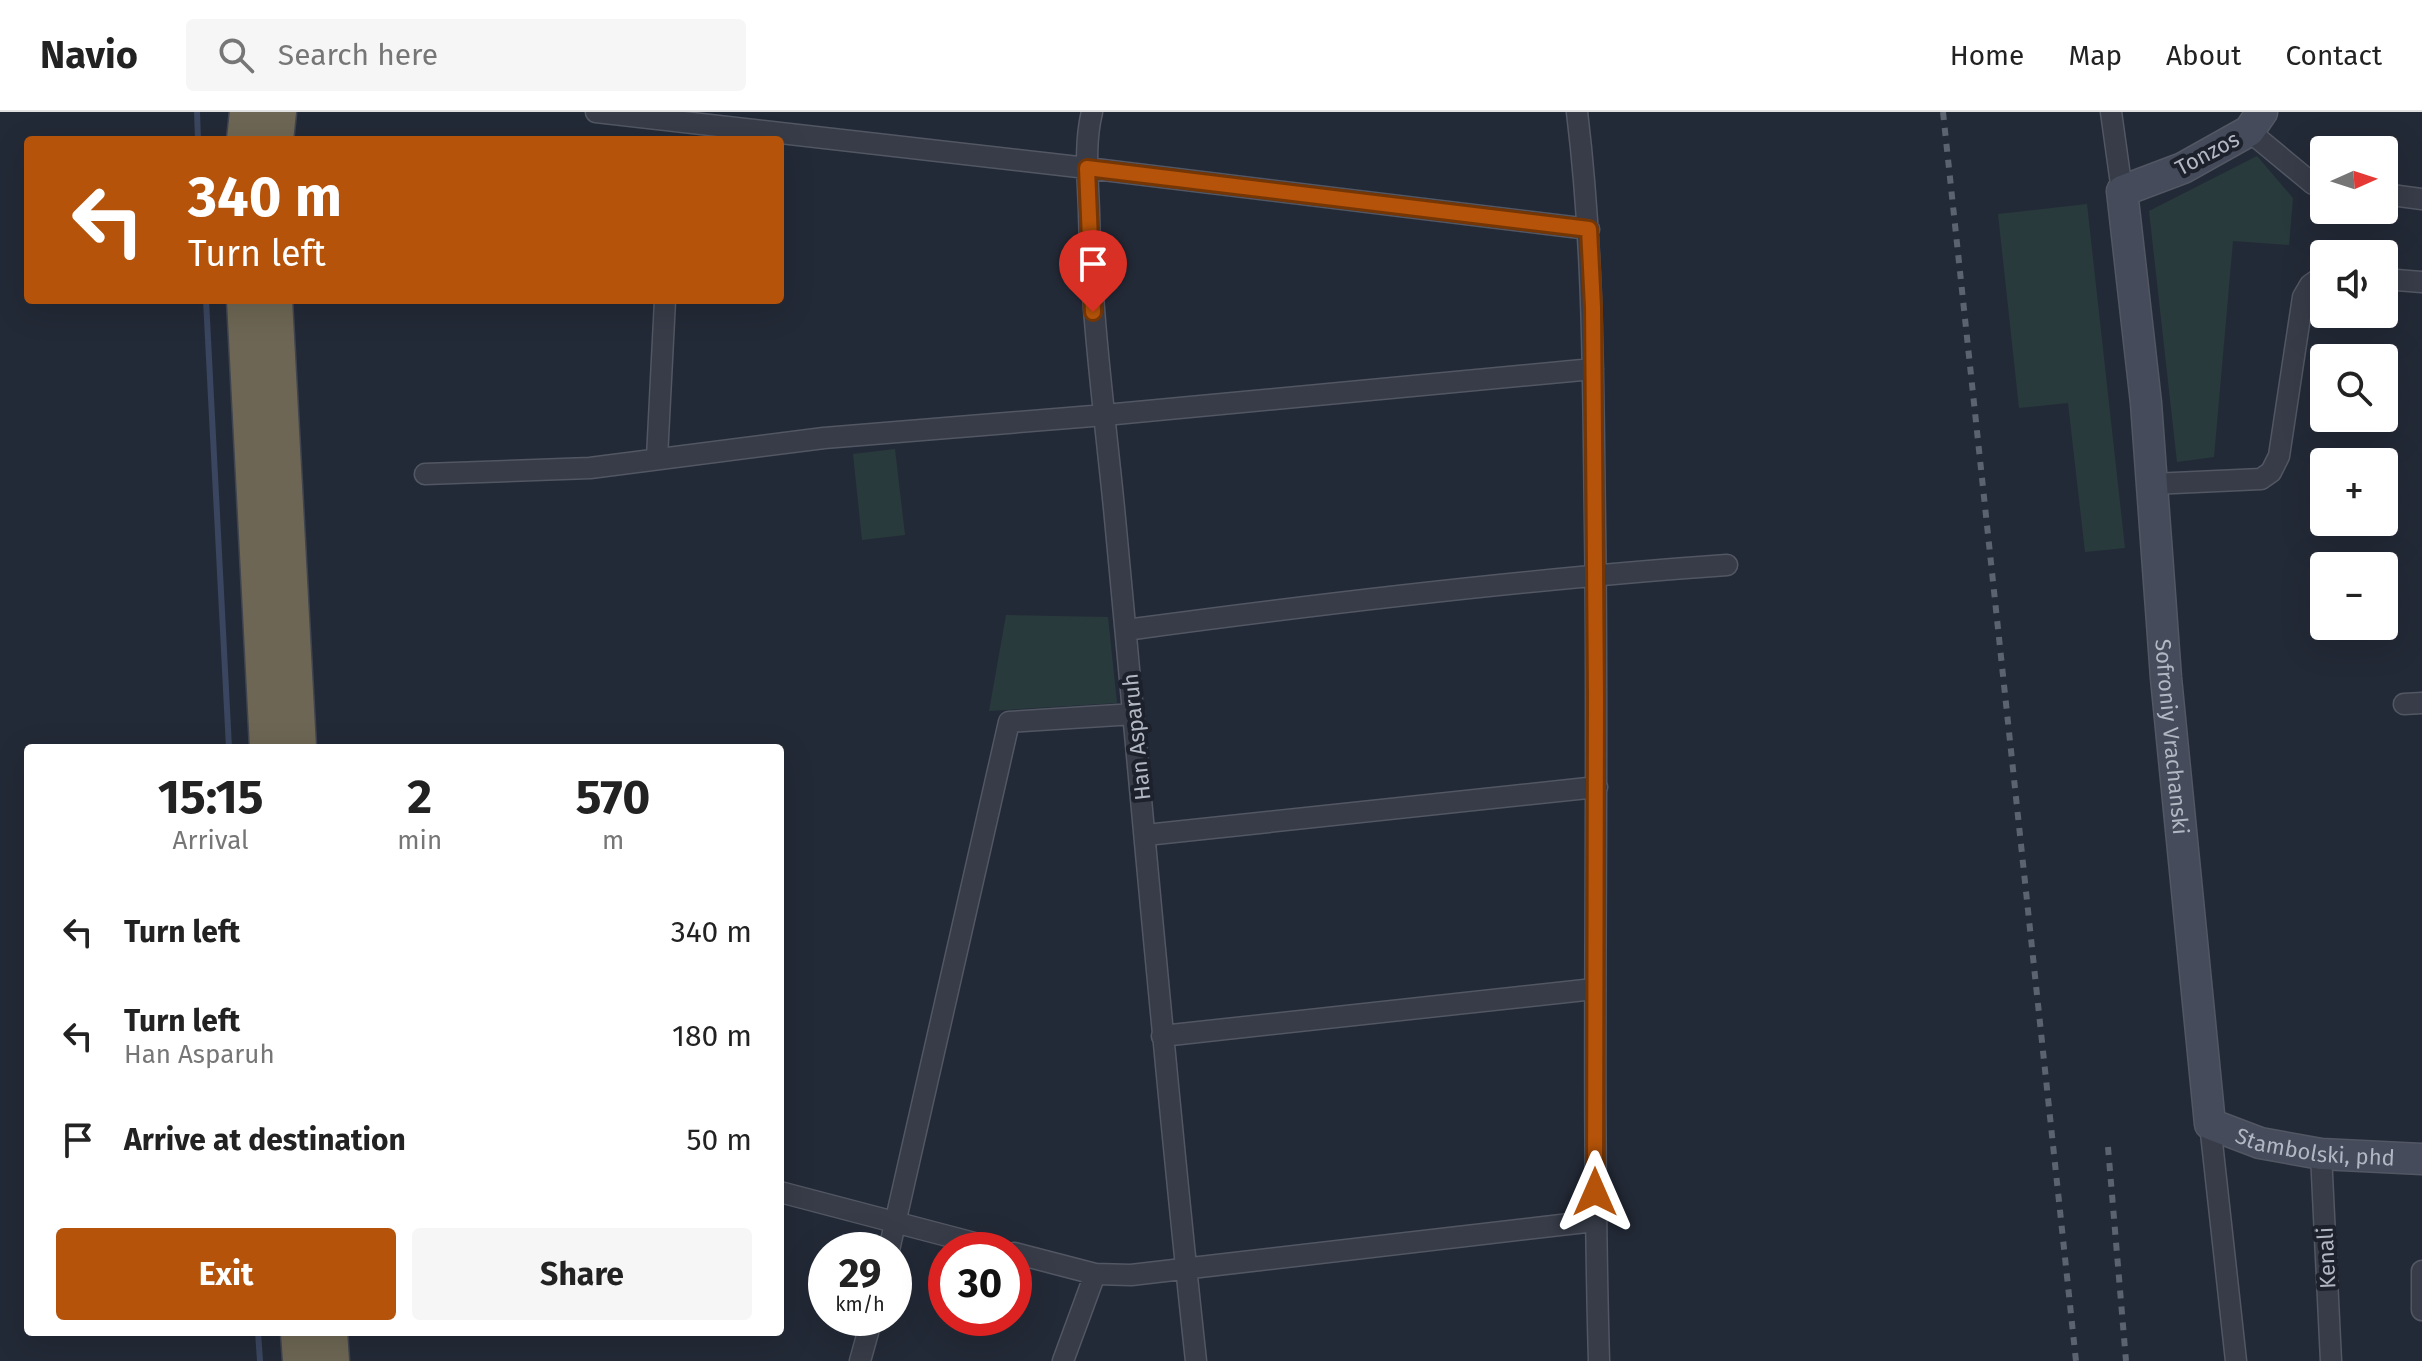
<!DOCTYPE html>
<html lang="en">
<head>
<meta charset="utf-8">
<style>
  :root { --surface:#fff; --page:#f6f6f6; --text:#222; --muted:#767676; --line:#e0e0e0; --accent:#b45309 }
  body { margin:0; font-family:"Fira Sans",sans-serif; background:var(--page); color:var(--text); height:100vh; display:flex; flex-direction:column; font-size:30px; white-space:nowrap }
  * { box-sizing:border-box; margin:0 }
  p { font-size:26px; color:var(--muted) }
  .icon { flex:none; width:44px; height:44px; fill:none; stroke:currentColor; stroke-width:2; stroke-linecap:round; stroke-linejoin:round }
  .map { position:relative; flex:1; overflow:hidden }
  .side { position:absolute; left:24px; top:632px; width:760px; height:592px; display:flex; flex-direction:column; background:var(--surface); border-radius:8px; box-shadow:0 8px 32px #0002 }
  .side>* { flex:none }
  .hud { position:absolute; left:24px; top:24px; width:760px; height:168px; border-radius:8px; box-shadow:0 8px 32px #0002; background:#b45309; color:#fff; overflow:hidden }
  .needle { width:52px; rotate:87deg }
  .fabs { position:absolute; left:2310px; top:24px; display:grid; gap:16px }
  .fabs a { display:grid; place-items:center; width:88px; height:88px; border-radius:8px; background:var(--surface); box-shadow:0 8px 32px #0002; font-size:40px }
  .speed { position:absolute; left:808px; top:1120px; display:flex; gap:16px; font-size:40px; font-weight:700; text-align:center }
  .speed>* { display:grid; place-content:center; width:104px; height:104px; border-radius:50%; background:var(--surface); box-shadow:0 8px 32px #0002; line-height:1 }
  .speed small { font-size:20px; font-weight:400 }
  .speed .limit { border:12px solid #d22; background:#fff; color:#111 }
  .pin { position:absolute; display:grid; place-items:center; width:68px; height:68px; color:#fff; margin:-82px -34px; border-radius:50% 50% 50% 0; rotate:-45deg; box-shadow:0 0 8px #0007 }
  .pin .icon { rotate:45deg }
  .me { position:absolute; width:88px; margin:-44px; rotate:0deg; stroke-linejoin:round; filter:drop-shadow(0 0 6px #0008) }
  .turn { display:flex; align-items:center; gap:28px; height:168px; padding:0 32px; font-size:36px }
  .turn .icon { width:104px; height:104px; stroke-width:2.5 }
  .turn b { display:block; font-size:56px; line-height:68px }
  .eta { display:flex; justify-content:space-evenly; align-items:center; height:136px; text-align:center }
  .eta b { font-size:48px; font-weight:700; line-height:56px }
  .cta { display:flex; gap:16px; margin-top:auto; padding:16px 32px }
  .cta a { flex:1; height:92px; border-radius:8px; background:var(--accent); color:#fff; font-size:32px; font-weight:700; line-height:92px; text-align:center }
  .cta a+a { background:var(--page); color:var(--text) }
  ul { padding:0; list-style:none }
  li { display:flex; align-items:center; gap:24px; height:104px; padding:0 32px }
  li div { flex:1 }
  li b { display:block; font-size:30px }
  li em { font-style:normal }
  header { display:flex; align-items:center; gap:48px; box-sizing:border-box; height:112px; padding:0 40px; background:var(--surface); border-bottom:2px solid var(--line) }
  header strong { font-size:38px }
  nav { display:flex; gap:44px; margin-inline-start:auto; font-size:28px }
  .search { width:560px; height:72px; background:var(--page); display:flex; align-items:center; gap:20px; box-sizing:border-box; padding:0 28px; border-radius:8px; color:var(--muted); font-size:30px }
  .map>svg:first-child { display:block }
  .green { fill:#293a3c }
  .lines { fill:none; stroke-linecap:round; stroke-linejoin:round }
  .stream { stroke:#3a465f; stroke-width:6 }
  .street-casing { stroke:#525763; stroke-width:23 }
  .secondary-casing { stroke:#525763; stroke-width:33 }
  .highway-casing { stroke:#3f444f; stroke-width:41 }
  .street { stroke:#373c48; stroke-width:20 }
  .secondary { stroke:#454b5a; stroke-width:30 }
  .highway { stroke:#6d6654; stroke-width:38 }
  .rail { stroke:#5b6270; stroke-width:6; stroke-dasharray:8 8; stroke-linecap:butt }
  .route-casing { stroke:#753606; stroke-width:20 }
  .route { stroke:#b45309; stroke-width:14 }
  .labels { text-anchor:middle; stroke-width:8; stroke-linejoin:round; paint-order:stroke }
  .street-label { font-size:22px; fill:#b2b7c4; stroke:#1c212c }
</style>
</head>
<body>
<header>
<strong>Navio</strong>
<div class="search"><svg class="icon" aria-label="search" viewBox="0 0 24 24"><circle cx="10" cy="10" r="6"/><path d="M15 15l6 6"/></svg>Search here</div>
<nav><a>Home</a><a>Map</a><a>About</a><a>Contact</a></nav>
</header>
<div class="map">
<svg width="2422" height="1249" viewBox="0 0 2422 1249">
  <rect width="100%" height="100%" fill="#232a37"/>
  <path class="green" d="M 2257,44 L 2293,86 L 2289,133 L 2233,129 L 2214,345 L 2177,350 L 2149,99 Z
    M 2087,92 L 2125,436 L 2085,440 L 2068,291 L 2019,296 L 1998,102 Z
    M 895,337 L 905,423 L 862,428 L 853,342 Z
    M 1006,503 L 1108,505 L 1117,591 L 989,599 Z"/>
  <g class="lines">
    <path class="stream" d="M 197,0 L 198,28
      M 206,188 L 229,636
      M 258,1220 L 260,1249"/>
    <defs>
      <path id="street" d="M 596,0 L 1087,56 L 1589,117
        M 1092,0 C 1084,32 1088,68 1089,100 C 1091,199 1104,297 1114,396 C 1141,680 1165,965 1196,1249
        M 1577,0 C 1594,139 1593,274 1595,414 C 1599,692 1591,971 1599,1249
        M 2111,0 L 2122,79
        M 2249,19 L 2313,72 L 2324,73
        M 2384,82 L 2422,87
        M 2384,167 L 2422,170
        M 657,346 L 665,188
        M 425,362 L 590,356 L 824,326 L 1105,303 L 1593,257
        M 2152,372 L 2261,367 L 2271,360 L 2279,344 L 2303,185 L 2310,173 L 2324,163
        M 1126,518 C 1326,491 1526,467 1727,453
        M 2404,592 L 2422,591
        M 1146,723 L 1597,675
        M 1162,924 L 1594,877
        M 2210,1012 L 2236,1249
        M 2321,1042 L 2331,1249
        M 780,1080 L 1001,1138
        M 889,1138 L 1009,610 L 1134,602
        M 1014,1141 L 1095,1162 L 1131,1163 L 1595,1109
        M 2422,1159 L 2422,1198
        M 860,1249 L 872,1206
        M 1063,1249 L 1095,1162"/>
      <g id="secondary">
        <path id="s1" d="M 2262,0 L 2249,19 L 2183,56 L 2122,79 L 2146,291 L 2166,566 L 2210,1012 L 2260,1031 L 2321,1042 L 2422,1047"/>
      </g>
      <path id="highway" d="M 246,28 L 249,0
        M 274,28 L 277,0
        M 246,188 L 269,636
        M 273,188 L 297,636
        M 300,1220 L 302,1249
        M 328,1220 L 330,1249"/>
    </defs>
    <use href="#street" class="street-casing"/>
    <use href="#secondary" class="secondary-casing"/>
    <use href="#highway" class="highway-casing"/>
    <use href="#street" class="street"/>
    <use href="#secondary" class="secondary"/>
    <use href="#highway" class="highway"/>
    <path class="rail" d="M 1943,0 L 2076,1249
      M 2108,1035 L 2126,1249"/>
  </g>
  <g class="lines">
    <defs>
      <path id="route" d="M 1093,200 L 1087,56 L 1589,117 L 1593,195 L 1596,584 L 1595,1080"/>
    </defs>
    <use href="#route" class="route-casing"/>
    <use href="#route" class="route"/>
  </g>
  <g class="labels">
    <g class="street-label">
      <text transform="translate(2207 41) rotate(-28)" y="8">Tonzos</text>
      <text transform="translate(1136 625) rotate(-96)" y="8">Han Asparuh</text>
      <text dy="8" stroke="none"><textPath href="#s1" startOffset="712">Sofroniy Vrachanski</textPath></text>
      <text dy="8" stroke="none"><textPath href="#s1" startOffset="1210">Stambolski, phd</textPath></text>
      <text transform="translate(2326 1146) rotate(-93)" y="8">Kenali</text>
    </g>
  </g>
</svg>
<div class="fabs">
<a><svg class="needle" viewBox="-14 -14 28 28"><path d="M0-13l5 13h-10z" fill="#e53935"/><path d="M0 13l5-13h-10z" fill="#767676"/></svg></a>
<a><svg class="icon" aria-label="sound" viewBox="0 0 24 24"><path d="M4 9h4l5-4v14l-5-4H4zM17 9q2 3 0 6"/></svg></a>
<a><svg class="icon" aria-label="search" viewBox="0 0 24 24"><circle cx="10" cy="10" r="6"/><path d="M15 15l6 6"/></svg></a>
<a>+</a>
<a>−</a>
</div>
<div class="speed"><div>29<small>km/h</small></div><div class="limit">30</div></div>
<div class="pin" style="left:1093px;top:200px;background:#d93025"><svg class="icon" aria-label="arrive" viewBox="0 0 24 24"><path d="M6 21V4h12l-3 4 3 4H6"/></svg></div>
<svg class="me" style="left:1595px;top:1080px" viewBox="-20 -20 40 40"><path d="M0-17L14 15 0 8-14 15z" fill="#b45309" stroke="#fff" stroke-width="4"/></svg>
<div class="hud">
<div class="turn"><svg class="icon" aria-label="left" viewBox="0 0 24 24"><path d="M17 20v-9H6M10 6l-5 5 5 5"/></svg><div><b>340 m</b>Turn left</div></div>
</div>
<section class="side">
<div class="eta">
<div><b>15:15</b><p>Arrival</p></div>
<div><b>2</b><p>min</p></div>
<div><b>570</b><p>m</p></div>
</div>
<ul>
<li><svg class="icon" aria-label="left" viewBox="0 0 24 24"><path d="M17 20v-9H6M10 6l-5 5 5 5"/></svg><div><b>Turn left</b></div><em>340 m</em></li>
<li><svg class="icon" aria-label="left" viewBox="0 0 24 24"><path d="M17 20v-9H6M10 6l-5 5 5 5"/></svg><div><b>Turn left</b><p>Han Asparuh</p></div><em>180 m</em></li>
<li><svg class="icon" aria-label="arrive" viewBox="0 0 24 24"><path d="M6 21V4h12l-3 4 3 4H6"/></svg><div><b>Arrive at destination</b></div><em>50 m</em></li>
</ul>
<div class="cta"><a>Exit</a><a>Share</a></div>
</section>
</div>
</body>
</html>
